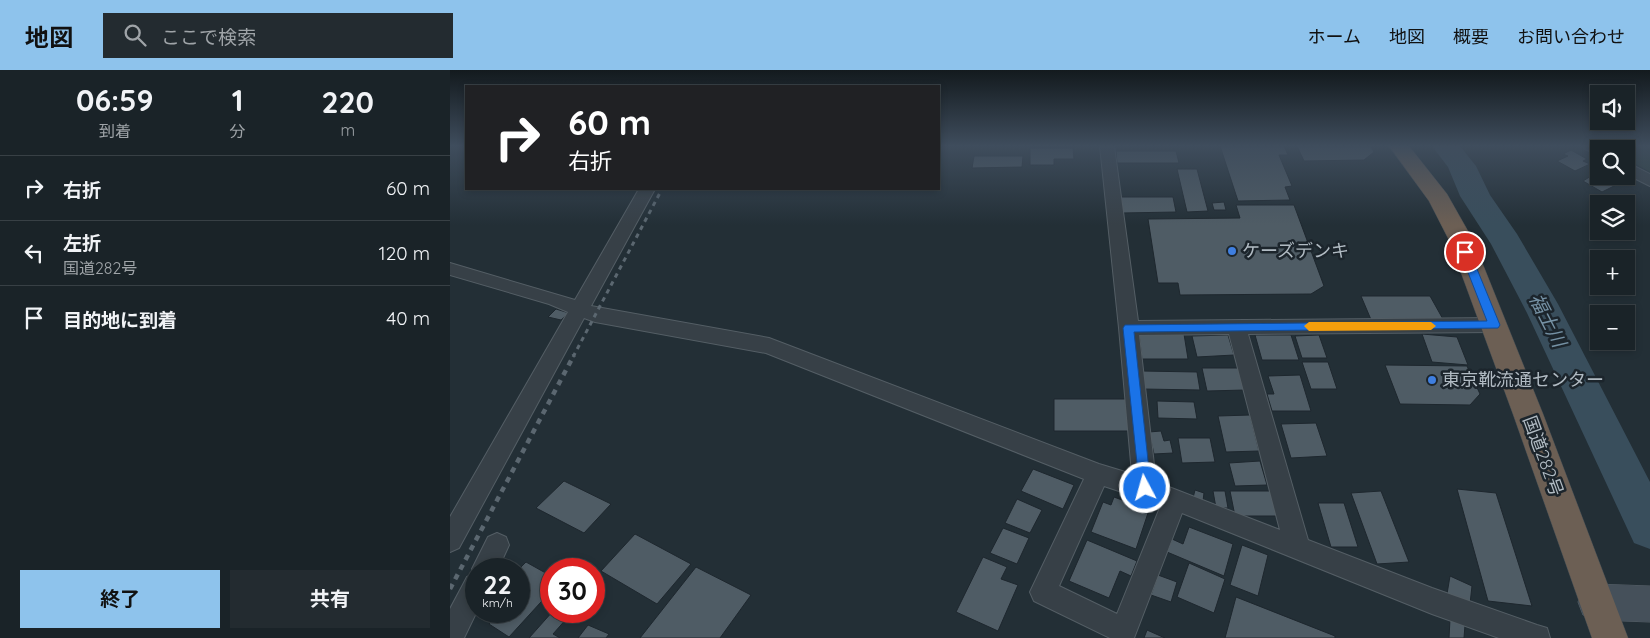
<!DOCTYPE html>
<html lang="ja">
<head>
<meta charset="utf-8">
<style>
  :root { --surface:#1a2328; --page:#232b30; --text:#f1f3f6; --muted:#9fa4a8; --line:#384045; --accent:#8ec3ec }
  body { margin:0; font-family:Quicksand,"Noto Sans JP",sans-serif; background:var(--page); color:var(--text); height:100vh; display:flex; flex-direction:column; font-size:19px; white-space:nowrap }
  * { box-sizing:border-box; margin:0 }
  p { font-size:16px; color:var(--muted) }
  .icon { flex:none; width:28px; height:28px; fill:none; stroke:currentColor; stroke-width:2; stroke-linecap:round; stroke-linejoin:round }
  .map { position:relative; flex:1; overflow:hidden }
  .side { display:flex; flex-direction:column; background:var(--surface); width:450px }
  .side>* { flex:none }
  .hud { position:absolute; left:15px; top:15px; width:475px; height:105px; border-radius:0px; box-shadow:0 2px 8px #0003,0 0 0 1px var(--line); background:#202124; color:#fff; overflow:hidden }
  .controls { position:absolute; left:1140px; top:15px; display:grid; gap:10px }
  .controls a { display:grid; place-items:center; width:45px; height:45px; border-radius:0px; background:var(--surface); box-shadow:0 2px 8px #0003,0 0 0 1px var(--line); font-size:25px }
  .speed { position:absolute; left:15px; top:488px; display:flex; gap:10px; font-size:25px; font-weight:700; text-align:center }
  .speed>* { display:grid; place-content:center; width:65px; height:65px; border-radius:50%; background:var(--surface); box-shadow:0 2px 8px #0003,0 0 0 1px var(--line); line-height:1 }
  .speed small { font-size:12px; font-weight:400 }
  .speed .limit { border:8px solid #d22; background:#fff; color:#111 }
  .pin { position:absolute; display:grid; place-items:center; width:42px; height:42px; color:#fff; margin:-21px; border:2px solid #fff; border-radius:50%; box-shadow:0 1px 5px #0007 }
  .me { position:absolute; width:55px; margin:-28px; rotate:354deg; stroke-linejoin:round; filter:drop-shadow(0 0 4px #0008) }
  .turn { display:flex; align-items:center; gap:18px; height:105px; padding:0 20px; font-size:22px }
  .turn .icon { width:65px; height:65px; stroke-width:2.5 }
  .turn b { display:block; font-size:35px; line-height:42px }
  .eta { display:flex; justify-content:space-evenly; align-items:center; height:85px; text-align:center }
  .eta b { font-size:30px; font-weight:700; line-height:35px }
  .button { display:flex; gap:10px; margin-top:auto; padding:10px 20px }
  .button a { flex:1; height:58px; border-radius:0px; background:var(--accent); color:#111; font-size:20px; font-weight:700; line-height:58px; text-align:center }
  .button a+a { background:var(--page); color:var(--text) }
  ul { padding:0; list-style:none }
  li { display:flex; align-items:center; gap:15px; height:65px; padding:0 20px; border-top:1px solid var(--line) }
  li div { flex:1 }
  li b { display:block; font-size:19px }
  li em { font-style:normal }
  header { display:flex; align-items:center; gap:30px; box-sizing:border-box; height:70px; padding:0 25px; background:var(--accent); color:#111 }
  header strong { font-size:24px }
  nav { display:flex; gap:28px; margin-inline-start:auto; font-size:18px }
  .search { width:350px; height:45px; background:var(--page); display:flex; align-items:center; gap:12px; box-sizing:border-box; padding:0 18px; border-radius:0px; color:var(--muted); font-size:19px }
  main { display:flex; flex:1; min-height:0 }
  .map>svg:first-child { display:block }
  .green { fill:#2b3f3b }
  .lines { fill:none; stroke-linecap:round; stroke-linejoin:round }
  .river { fill:#394e5c; fill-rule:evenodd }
  .building { fill:#4f5c65; stroke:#1e272e }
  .street-casing { stroke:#545e65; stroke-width:2 }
  .secondary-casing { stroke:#545e65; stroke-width:1 }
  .highway-casing { stroke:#414b52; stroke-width:1 }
  .street { fill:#374047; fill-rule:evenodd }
  .secondary { fill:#45505a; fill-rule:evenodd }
  .highway { fill:#6c5f54; fill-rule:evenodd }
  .rail-far1 { stroke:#5b6770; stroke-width:3; stroke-dasharray:4.5 4.5; stroke-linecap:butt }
  .rail { stroke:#5b6770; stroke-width:4.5; stroke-dasharray:5.5 5.5; stroke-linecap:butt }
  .route { fill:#1a73e8; stroke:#114b97 }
  .slow { fill:#f59e0b }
  .shop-dot { fill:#3f7fe0; stroke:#1c252c; stroke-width:2 }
  .labels { text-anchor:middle; stroke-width:5; stroke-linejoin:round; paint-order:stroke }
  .poi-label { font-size:18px; fill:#b1bbc3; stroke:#1c252c; text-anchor:start }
  .street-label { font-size:18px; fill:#b1bbc3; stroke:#1c252c }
  .water-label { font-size:19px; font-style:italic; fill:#7591a4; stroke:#1c252c }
</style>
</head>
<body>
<header>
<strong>地図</strong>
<div class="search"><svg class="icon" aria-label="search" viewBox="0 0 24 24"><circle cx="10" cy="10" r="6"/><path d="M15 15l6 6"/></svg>ここで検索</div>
<nav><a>ホーム</a><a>地図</a><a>概要</a><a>お問い合わせ</a></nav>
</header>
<main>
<section class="side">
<div class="eta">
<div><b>06:59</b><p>到着</p></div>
<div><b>1</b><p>分</p></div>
<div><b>220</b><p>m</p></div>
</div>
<ul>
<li><svg class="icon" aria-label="right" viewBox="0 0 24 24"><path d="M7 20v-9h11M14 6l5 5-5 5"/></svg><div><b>右折</b></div><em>60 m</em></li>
<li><svg class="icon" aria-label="left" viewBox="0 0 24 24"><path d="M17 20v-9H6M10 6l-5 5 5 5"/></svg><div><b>左折</b><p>国道282号</p></div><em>120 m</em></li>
<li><svg class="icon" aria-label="arrive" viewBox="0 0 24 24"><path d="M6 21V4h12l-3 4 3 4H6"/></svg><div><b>目的地に到着</b></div><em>40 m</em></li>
</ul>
<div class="button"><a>終了</a><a>共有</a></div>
</section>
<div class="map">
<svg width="1200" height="568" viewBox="0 0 1200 568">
  <rect width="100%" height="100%" fill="#232f36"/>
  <path class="green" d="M 1154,76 L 1200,76 L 1200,102 L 1176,88 L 1176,79 L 1159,79 Z"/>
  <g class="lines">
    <path class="river" d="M 982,76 L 1010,76 L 1026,96 L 1040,125 L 1067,164 L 1108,234 L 1200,412 L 1200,479 L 1184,473 L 1077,243 L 1041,174 L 1010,126 L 998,97 Z"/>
  </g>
  <path class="building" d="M 770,76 L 834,76 L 838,85 L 829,85 L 842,116 L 835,117 L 840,130 L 788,131 Z
    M 847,76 L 921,76 L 924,82 L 914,90 L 854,91 Z
    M 580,78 L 623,78 L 624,89 L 604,89 L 604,95 L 580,95 Z
    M 1121,80 L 1137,89 L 1133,91 L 1140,94 L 1125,101 L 1107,91 L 1118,86 L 1113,84 Z
    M 666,81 L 726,81 L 729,93 L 667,93 Z
    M 524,86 L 573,86 L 572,97 L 522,98 Z
    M 727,99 L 747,99 L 758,141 L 737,142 Z
    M 1149,101 L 1149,106 L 1176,106 L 1176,103 L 1182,107 L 1152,122 L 1133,111 Z
    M 670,127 L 723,127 L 726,142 L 672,143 Z
    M 774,132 L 776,140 L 764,140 L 762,133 Z
    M 786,135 L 844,135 L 874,216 L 861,224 L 730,225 L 728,213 L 708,213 L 698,149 L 790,148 Z
    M 911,226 L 980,226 L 994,251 L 922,252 Z
    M 106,239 L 119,243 L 111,250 L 98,247 Z
    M 689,264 L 734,264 L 738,289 L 692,289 Z
    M 972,264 L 1007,267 L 1018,295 L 982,292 Z
    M 778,265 L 784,285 L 747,287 L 742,266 Z
    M 805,265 L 841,265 L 849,290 L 812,290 Z
    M 869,265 L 877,288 L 852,288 L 845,266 Z
    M 852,292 L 878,292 L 887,319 L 861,319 Z
    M 935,295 L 1017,296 L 1030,324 L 1020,335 L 950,334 Z
    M 752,298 L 790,298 L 795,320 L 757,321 Z
    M 692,301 L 747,302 L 750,320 L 693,319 Z
    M 850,305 L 861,341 L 822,341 L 817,324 L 824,324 L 818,306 Z
    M 604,329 L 677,329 L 680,361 L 604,361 Z
    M 707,331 L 744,332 L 747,349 L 708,348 Z
    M 800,345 L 809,381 L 776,382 L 768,346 Z
    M 866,353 L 877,386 L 841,388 L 831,354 Z
    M 711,361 L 714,371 L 720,370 L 723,383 L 704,384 L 699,362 Z
    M 728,368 L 760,368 L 765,392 L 732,393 Z
    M 810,391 L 817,415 L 785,416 L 779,393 Z
    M 583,399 L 624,415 L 613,439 L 571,421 Z
    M 114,411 L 161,434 L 134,463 L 86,438 Z
    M 1007,419 L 1046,423 L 1082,536 L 1038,531 Z
    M 745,420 L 754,423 L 753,431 L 743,428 Z
    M 763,421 L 775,421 L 778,438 L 766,438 Z
    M 780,421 L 821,421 L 828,446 L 785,446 Z
    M 931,421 L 959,492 L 927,494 L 901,423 Z
    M 664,427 L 699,440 L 686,479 L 641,462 L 653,432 L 661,435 Z
    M 567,429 L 592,440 L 580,463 L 555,453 Z
    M 868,433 L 894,433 L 908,477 L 881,477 Z
    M 739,457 L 783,474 L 774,506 L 717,482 L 722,469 L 733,474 Z
    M 553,458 L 579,468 L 567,494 L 540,483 Z
    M 185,464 L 241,494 L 207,534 L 151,501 Z
    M 637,470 L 687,491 L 681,506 L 670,501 L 659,528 L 619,511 Z
    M 792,475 L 818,485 L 808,526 L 780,515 Z
    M 533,487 L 557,497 L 551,509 L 568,515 L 548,561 L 506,542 Z
    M 76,492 L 101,506 L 101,521 L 59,567 L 39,554 L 51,541 L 69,541 L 69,499 Z
    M 739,493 L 775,509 L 764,543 L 727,527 Z
    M 246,497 L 301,525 L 270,568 L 190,568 Z
    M 708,505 L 727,512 L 721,532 L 701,525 Z
    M 1000,506 L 1022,516 L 1020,534 L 997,524 Z
    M 786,527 L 885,566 L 885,568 L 775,568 Z
    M 103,541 L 108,541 L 118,547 L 103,564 L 110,568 L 79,568 Z
    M 1000,549 L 1015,555 L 1014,568 L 999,568 Z
    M 138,555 L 159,564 L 156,568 L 128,568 Z
    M 697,560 L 715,568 L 694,568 Z"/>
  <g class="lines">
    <defs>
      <path id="street" d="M 650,76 L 664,76 L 688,251 L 1044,248 L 1051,250 L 1054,255 L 1051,260 L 1044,262 L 798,264 L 858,470 L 982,518 L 1087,555 L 1097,558 L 1100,568 L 1049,568 L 982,544 L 732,443 L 684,568 L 660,568 L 584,531 L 580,522 L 634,409 L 316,283 L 145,252 L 134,248 L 9,478 L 0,482 L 0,447 L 118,242 L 99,234 L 0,205 L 0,193 L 125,230 L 189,119 L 205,119 L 141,236 L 319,268 L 649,394 L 682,404 L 669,258 ZM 779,264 L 830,460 L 706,412 L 689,265 ZM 654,416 L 711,435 L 667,544 L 609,516 Z
        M 1133,76 L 1150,76 L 1155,79 L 1149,79 L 1149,85 L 1135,79 Z
        M 1176,92 L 1200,104 L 1200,116 L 1176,104 Z
        M 47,463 L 56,467 L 59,475 L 48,499 L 26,499 L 27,541 L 14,568 L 0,568 L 0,539 L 17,507 L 24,504 L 22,499 L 38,467 Z"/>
      <path id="secondary" d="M 1146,514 L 1200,516 L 1200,552 L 1146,550 L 1133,545 L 1128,532 L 1133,519 Z"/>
      <path id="highway" d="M 939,76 L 959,76 L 997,124 L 1023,170 L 1093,344 L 1178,568 L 1142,568 L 1063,344 L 999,170 L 979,131 Z"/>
    </defs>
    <use href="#street" class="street-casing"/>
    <use href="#secondary" class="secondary-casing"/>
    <use href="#highway" class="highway-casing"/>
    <use href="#street" class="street"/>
    <use href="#secondary" class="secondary"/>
    <use href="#highway" class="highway"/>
    <path class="rail-far1" d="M 123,287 L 212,119"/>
    <path class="rail" d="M 0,519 L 124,285"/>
  </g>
  <linearGradient id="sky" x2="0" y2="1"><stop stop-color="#131a1e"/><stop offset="0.49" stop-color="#3f4d5d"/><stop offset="1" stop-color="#3f4d5d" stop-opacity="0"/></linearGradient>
  <rect width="1200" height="155" fill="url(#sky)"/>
  <path class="route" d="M 1015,178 L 1020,182 L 1050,255 L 1048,258 L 684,262 L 701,418 L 699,422 L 695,424 L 690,422 L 673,258 L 675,255 L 1037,251 L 1010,182 Z"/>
  <path class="slow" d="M 859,252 L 981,252 L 986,256 L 981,260 L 859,261 L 854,256 Z"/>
  <g class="shop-dot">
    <circle cx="782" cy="181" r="5"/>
    <circle cx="982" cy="310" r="5"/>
  </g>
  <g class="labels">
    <g class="poi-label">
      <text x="792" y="187">ケーズデンキ</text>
      <text x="992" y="316">東京靴流通センター</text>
    </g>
    <g class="street-label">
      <text transform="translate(1093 386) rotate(70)" y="6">国道282号</text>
    </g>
    <g class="water-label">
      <text transform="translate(1098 250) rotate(63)" y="7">福士川</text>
    </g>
  </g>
</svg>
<div class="controls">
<a><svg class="icon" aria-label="sound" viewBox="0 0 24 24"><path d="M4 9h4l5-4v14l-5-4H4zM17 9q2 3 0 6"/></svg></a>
<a><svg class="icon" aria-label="search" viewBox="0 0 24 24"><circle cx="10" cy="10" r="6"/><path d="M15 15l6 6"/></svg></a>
<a><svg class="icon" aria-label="layers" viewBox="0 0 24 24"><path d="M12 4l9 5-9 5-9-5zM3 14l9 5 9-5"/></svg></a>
<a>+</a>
<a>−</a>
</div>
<div class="speed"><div>22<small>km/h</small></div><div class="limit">30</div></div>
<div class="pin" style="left:1015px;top:182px;background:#d93025"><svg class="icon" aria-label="arrive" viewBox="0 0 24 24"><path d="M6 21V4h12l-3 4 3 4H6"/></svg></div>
<svg class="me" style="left:695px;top:418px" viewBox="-20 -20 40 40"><circle r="17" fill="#1a73e8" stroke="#fff" stroke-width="3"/><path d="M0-11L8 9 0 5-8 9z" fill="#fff"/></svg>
<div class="hud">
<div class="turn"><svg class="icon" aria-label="right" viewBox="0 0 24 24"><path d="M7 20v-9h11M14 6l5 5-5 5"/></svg><div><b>60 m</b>右折</div></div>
</div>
</div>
</main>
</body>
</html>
